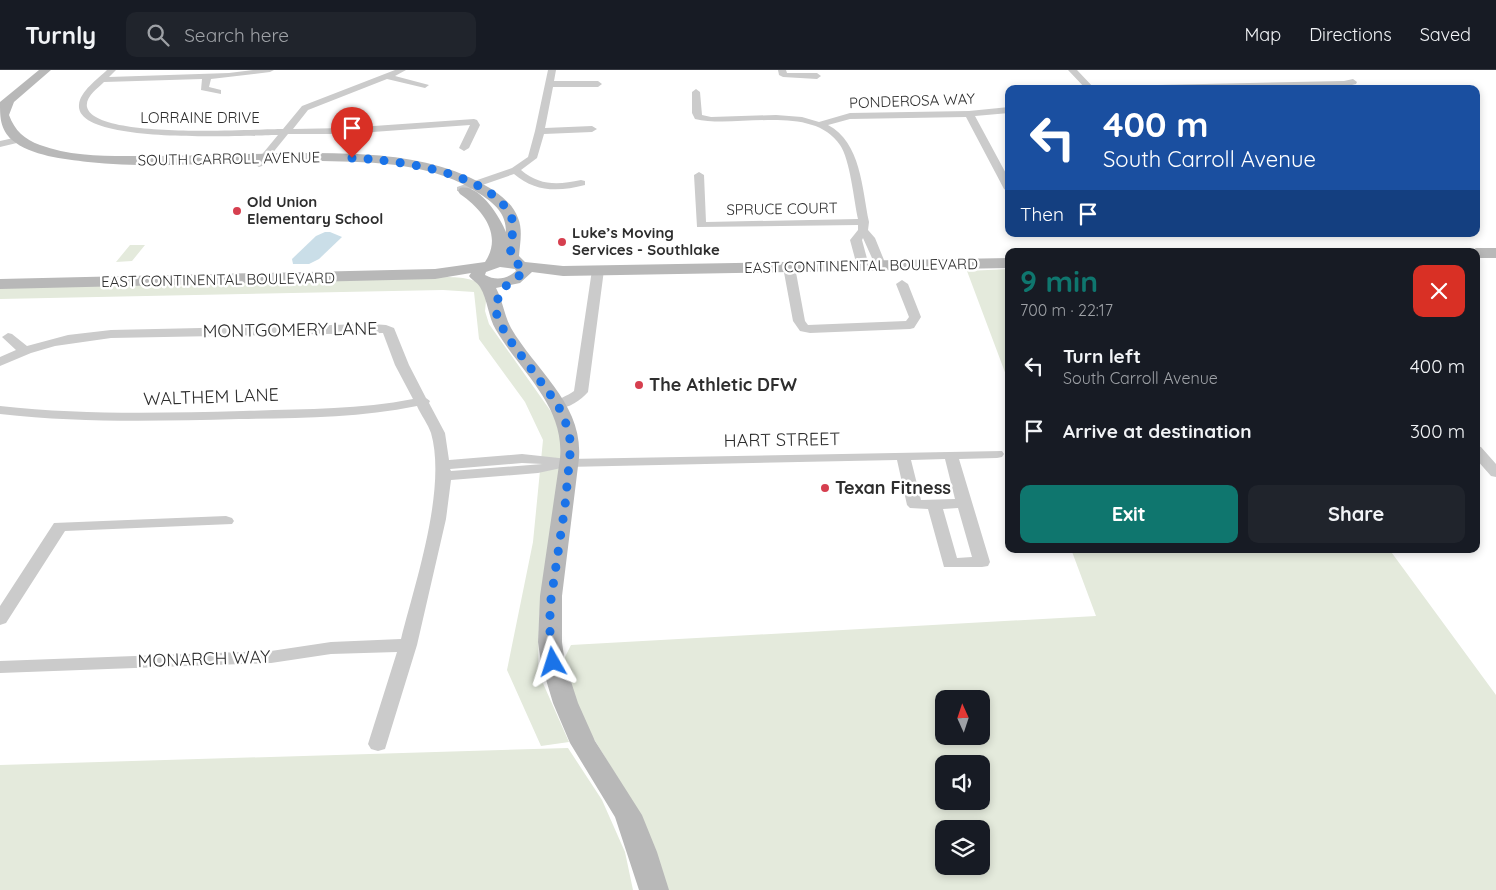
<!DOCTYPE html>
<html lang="en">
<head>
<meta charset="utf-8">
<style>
  :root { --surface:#171b24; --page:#20242c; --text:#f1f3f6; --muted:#9ea1a6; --line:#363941; --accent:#0f766e }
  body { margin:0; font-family:Quicksand,sans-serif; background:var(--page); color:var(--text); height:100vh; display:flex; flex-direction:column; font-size:19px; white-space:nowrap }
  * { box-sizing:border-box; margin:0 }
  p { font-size:16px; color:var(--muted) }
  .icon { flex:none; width:28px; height:28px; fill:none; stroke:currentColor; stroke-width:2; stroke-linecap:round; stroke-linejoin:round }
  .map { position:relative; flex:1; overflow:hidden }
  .drawer { position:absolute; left:1005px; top:178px; width:475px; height:305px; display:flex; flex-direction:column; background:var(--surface); border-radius:10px; box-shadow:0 2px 8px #0003 }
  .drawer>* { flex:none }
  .guide { position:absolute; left:1005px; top:15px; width:475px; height:152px; border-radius:10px; box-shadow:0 2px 8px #0003; background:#1a4fa0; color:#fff; overflow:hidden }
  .needle { width:32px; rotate:357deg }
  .buttons { position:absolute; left:935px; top:620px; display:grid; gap:10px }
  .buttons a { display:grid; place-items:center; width:55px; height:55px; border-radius:10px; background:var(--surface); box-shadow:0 2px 8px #0003; font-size:25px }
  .pin { position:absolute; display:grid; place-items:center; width:42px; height:42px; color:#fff; margin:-51px -21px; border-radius:50% 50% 50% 0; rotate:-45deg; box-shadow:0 0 5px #0007 }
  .pin .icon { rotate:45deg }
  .me { position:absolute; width:55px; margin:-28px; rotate:354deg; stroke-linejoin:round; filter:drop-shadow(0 0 4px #0008) }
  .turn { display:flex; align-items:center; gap:18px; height:105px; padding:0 15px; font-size:22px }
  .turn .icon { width:65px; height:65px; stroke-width:2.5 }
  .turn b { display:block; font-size:35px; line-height:42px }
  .then { display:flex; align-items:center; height:48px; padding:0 15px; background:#0003; gap:10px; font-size:19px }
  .round { display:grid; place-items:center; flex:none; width:52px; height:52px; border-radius:10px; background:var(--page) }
  .overview { display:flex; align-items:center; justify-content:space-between; height:85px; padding:0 15px }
  h1 { font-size:30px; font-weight:700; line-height:38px; color:var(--accent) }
  .action { display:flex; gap:10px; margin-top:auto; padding:10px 15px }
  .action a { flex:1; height:58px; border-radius:10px; background:var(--accent); color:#fff; font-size:20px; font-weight:700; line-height:58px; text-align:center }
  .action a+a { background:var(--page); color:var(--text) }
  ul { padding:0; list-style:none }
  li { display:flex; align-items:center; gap:15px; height:65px; padding:0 15px }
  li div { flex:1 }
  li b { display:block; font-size:19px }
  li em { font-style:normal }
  header { display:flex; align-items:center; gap:30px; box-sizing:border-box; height:70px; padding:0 25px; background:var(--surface); border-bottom:1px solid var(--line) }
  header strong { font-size:24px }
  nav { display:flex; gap:28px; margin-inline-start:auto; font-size:18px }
  .search { width:350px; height:45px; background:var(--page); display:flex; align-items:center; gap:12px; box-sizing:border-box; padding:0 18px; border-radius:10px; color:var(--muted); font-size:19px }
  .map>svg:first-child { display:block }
  .green { fill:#e4eadc; fill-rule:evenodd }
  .water { fill:#cadee8 }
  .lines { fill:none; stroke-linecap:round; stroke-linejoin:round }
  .minor { fill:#cbcbcb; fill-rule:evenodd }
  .secondary { fill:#b8b8b8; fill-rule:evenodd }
  .route { stroke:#1a73e8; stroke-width:9; stroke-dasharray:0 16.2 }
  .poi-dot { fill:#d63f4f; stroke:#fff; stroke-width:2 }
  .labels { text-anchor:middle; stroke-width:5; stroke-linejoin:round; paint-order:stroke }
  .far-street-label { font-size:15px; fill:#2e2e2e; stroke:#fff }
  .far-poi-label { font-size:15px; font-weight:bold; fill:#2e2e2e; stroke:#fff; text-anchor:start }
  .street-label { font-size:18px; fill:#2e2e2e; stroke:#fff }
  .poi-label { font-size:18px; font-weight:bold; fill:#2e2e2e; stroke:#fff; text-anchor:start }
</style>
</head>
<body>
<header>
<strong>Turnly</strong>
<div class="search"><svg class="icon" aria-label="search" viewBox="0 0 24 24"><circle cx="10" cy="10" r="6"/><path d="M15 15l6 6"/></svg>Search here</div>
<nav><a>Map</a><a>Directions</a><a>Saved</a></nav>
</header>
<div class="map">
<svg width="1496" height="820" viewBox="0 0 1496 820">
  <rect width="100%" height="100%" fill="#fff"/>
  <path class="green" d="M 130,175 L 145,175 L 132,191 L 116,192 Z
    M 1009,199 L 1009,313 L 967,201 Z
    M 449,207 C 465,208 477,208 487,221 L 485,241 L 489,254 L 557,350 L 564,373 L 539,548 L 538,602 L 569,672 L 541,676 L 507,600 L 533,472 L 543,370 L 525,332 L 479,269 L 474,222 L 443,220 L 0,229 L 0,216 Z
    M 1071,479 L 1389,479 L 1496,625 L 1496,820 L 666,820 L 642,748 L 577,641 L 563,591 L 571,575 L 1096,546 ZM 944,629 L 981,629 L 981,666 L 944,666 ZM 944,694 L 981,694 L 981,731 L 944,731 ZM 944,759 L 981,759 L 981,796 L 944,796 Z
    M 568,678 L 602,730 L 625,782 L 633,820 L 0,820 L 0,695 Z"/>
  <path class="water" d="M 325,162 L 330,162 L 342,167 L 319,189 L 309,194 L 293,194 L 292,189 L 316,166 Z"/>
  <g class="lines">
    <path class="minor" d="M 107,0 L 116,0 L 109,7 L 229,3 L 253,0 L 274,0 L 270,2 L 211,9 L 209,17 L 221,20 L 221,24 L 201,20 L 202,9 L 104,12 C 98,18 85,27 87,37 C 95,70 253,59 283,59 L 302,36 L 395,0 L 406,0 L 395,6 L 429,15 L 425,18 L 387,9 L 308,40 L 293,59 L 345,58 L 474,49 L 477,50 L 480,55 L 469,78 L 464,81 L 459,78 L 470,55 L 345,64 L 288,64 L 262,96 L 259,97 L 254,94 L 278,65 C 251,65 75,76 79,35 C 80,21 98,9 107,0 Z
      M 548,0 L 556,0 L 554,11 L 598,11 L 602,14 L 598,17 L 553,17 L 545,58 L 592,56 L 597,59 L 592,62 L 544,64 L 537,88 L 521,100 C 540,116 558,115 581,110 L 585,111 L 585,115 C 558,122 535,122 514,104 L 465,121 L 457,121 L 457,117 L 512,98 L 528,87 L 535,61 Z
      M 778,0 L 786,0 L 787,3 L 817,3 L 821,6 L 817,9 L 783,7 L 779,5 Z
      M 1068,0 L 1077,0 L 1095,19 L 1086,19 Z
      M 1353,9 L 1357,12 L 1356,14 L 1344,17 L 1108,19 L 1112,16 L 1344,11 Z
      M 696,19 L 700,22 L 702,45 L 711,47 L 776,45 L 802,47 L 819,52 L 850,43 L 969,41 L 1009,37 L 1009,43 L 975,46 L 1009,109 L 1009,122 L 1004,119 L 966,47 L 850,49 L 828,55 C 861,72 862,119 869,152 L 868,160 L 875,168 L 886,195 L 884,197 L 876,197 L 863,168 L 862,170 L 869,196 L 863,199 L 857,196 L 850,170 L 858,160 L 858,155 L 697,157 L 694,105 L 699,102 L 704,105 L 706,152 L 858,149 C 854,131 850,89 840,75 C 812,33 736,59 695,49 L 692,43 L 692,22 Z
      M 18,67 L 23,70 L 21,72 L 0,77 L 0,71 Z
      M 789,194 L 795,197 L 805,251 L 808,255 L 906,251 L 909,247 L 896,214 L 902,210 L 908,214 L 921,247 L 914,258 L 910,259 L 810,263 L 800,261 L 793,251 L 783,197 Z
      M 598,197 L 604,200 L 588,322 C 580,331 565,341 553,338 L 551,335 C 556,329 568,326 574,321 L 592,200 Z
      M 372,254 L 386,255 L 394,258 L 409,295 L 426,328 L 430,331 L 429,333 L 445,363 L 449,390 L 522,384 L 568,389 L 1002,381 L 1004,384 L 1002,387 L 997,388 L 959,389 L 990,492 L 988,496 L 982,497 L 944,497 L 928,439 L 910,438 L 907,435 L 897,390 L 566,397 L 538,403 L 451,410 L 446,449 L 417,575 L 385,679 L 378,681 L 371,679 L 368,674 L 397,582 L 331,584 L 271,593 L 0,603 L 0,591 L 271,581 L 331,572 L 401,569 C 415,513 447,419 431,363 C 428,354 421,345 417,336 C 358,348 299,348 239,349 C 159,351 80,353 0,344 L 0,336 C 81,345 162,343 243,341 C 300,339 357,340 413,329 L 395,295 L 383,263 L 111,268 L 55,276 L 31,283 L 0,296 L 0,287 L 16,280 L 2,267 L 8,263 L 12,264 L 27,276 L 68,265 L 111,260 ZM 945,389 L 955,429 L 921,430 L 911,390 ZM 522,393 L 543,394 L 451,401 L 450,399 ZM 958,438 L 972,487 L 957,488 L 943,439 Z
      M 1476,376 L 1481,377 L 1496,394 L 1496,407 L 1491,406 L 1476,389 Z
      M 226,446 L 232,448 L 234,451 L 232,454 L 65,461 L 6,553 L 0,555 L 0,536 L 54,453 Z"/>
    <path class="secondary" d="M 39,0 L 51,0 L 14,32 L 9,45 C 15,61 24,69 40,75 C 75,88 116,86 153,86 C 221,86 289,81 357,84 C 398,86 440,92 477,111 C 493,119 512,131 518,148 C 523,160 520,173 519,186 L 525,192 L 563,196 L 1009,188 L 1009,198 L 563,206 L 532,202 L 520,213 L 496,218 C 503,231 504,245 511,258 C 536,301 583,334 579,388 L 562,526 L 562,572 L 565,593 L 578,633 L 595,671 L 642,745 L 657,782 L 669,820 L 639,820 L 615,747 L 570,673 L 553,633 L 541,593 L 538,572 L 540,526 L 560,388 C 565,336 520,301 496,260 C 488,247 488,230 480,217 C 477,212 472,210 469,206 L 471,203 L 435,209 L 0,219 L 0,209 L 435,199 L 485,192 C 503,165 483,140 460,124 L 458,121 L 460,118 C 479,113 500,147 506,162 C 506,143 495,134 480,124 C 435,93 375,92 322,91 C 244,90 165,100 88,92 C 64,89 31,86 12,70 C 0,59 0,47 0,32 ZM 500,197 L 515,199 L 516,201 C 507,209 496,211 485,205 L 486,202 Z
      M 1476,178 L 1496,178 L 1496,188 L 1476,188 L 1476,181 L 1470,181 Z"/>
  </g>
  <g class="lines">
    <path class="route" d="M 352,88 C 395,90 486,101 510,144 C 517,157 509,171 511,185 C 512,194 523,194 524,202 L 502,219 L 495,236 L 498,250 L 509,269 L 558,335 L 567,356 L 571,374 L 565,436 L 550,536 L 550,567 L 553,592"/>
  </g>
  <g class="poi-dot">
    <circle cx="237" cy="141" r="5"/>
    <circle cx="562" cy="172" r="5"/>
    <circle cx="639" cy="315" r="5"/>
    <circle cx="825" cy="418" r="5"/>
  </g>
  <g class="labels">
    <g class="far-street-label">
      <text transform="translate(912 31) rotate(-2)" y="5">PONDEROSA WAY</text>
      <text x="200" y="53">LORRAINE DRIVE</text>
      <text transform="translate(229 89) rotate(-1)" y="5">SOUTH CARROLL AVENUE</text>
      <text transform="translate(782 139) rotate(-1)" y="5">SPRUCE COURT</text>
      <text transform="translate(861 196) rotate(-1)" y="5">EAST CONTINENTAL BOULEVARD</text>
      <text transform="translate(218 210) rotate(-1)" y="5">EAST CONTINENTAL BOULEVARD</text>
    </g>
    <g class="far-poi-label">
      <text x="247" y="137">Old Union<tspan x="247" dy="17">Elementary School</tspan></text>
      <text x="572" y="168">Luke’s Moving<tspan x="572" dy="17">Services - Southlake</tspan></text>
    </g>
    <g class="street-label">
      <text transform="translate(290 260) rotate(-1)" y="6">MONTGOMERY LANE</text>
      <text transform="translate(211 327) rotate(-2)" y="6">WALTHEM LANE</text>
      <text transform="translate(782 370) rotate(-1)" y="6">HART STREET</text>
      <text transform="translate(204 589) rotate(-2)" y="6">MONARCH WAY</text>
    </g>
    <g class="poi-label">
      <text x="649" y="321">The Athletic DFW</text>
      <text x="835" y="424">Texan Fitness</text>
    </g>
  </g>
</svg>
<div class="buttons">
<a><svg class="needle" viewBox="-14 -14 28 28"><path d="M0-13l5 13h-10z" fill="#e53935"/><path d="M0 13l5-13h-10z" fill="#9ea1a6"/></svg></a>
<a><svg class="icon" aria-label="sound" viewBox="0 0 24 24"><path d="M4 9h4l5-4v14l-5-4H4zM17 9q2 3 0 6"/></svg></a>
<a><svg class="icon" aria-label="layers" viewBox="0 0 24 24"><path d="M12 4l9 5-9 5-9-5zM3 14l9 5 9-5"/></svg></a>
</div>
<div class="pin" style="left:352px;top:88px;background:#d93025"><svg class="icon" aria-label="arrive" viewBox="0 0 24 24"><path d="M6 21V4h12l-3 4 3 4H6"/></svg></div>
<svg class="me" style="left:553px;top:592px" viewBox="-20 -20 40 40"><path d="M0-17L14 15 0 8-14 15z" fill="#1a73e8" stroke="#fff" stroke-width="4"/></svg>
<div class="guide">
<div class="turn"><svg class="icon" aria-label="left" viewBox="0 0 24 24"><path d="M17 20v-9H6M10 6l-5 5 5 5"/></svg><div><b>400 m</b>South Carroll Avenue</div></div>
<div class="then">Then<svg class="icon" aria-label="arrive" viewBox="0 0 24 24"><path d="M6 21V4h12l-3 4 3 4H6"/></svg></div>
</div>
<section class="drawer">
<div class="overview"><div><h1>9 min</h1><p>700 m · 22:17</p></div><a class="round" style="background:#d93025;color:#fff"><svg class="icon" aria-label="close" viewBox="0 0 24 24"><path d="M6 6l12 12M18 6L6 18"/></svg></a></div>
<ul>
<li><svg class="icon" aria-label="left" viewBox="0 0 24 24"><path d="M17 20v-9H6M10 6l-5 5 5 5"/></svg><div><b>Turn left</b><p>South Carroll Avenue</p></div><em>400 m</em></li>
<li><svg class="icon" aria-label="arrive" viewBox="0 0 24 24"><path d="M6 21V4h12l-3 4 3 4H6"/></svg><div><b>Arrive at destination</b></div><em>300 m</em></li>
</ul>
<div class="action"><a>Exit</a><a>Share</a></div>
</section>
</div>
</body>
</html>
